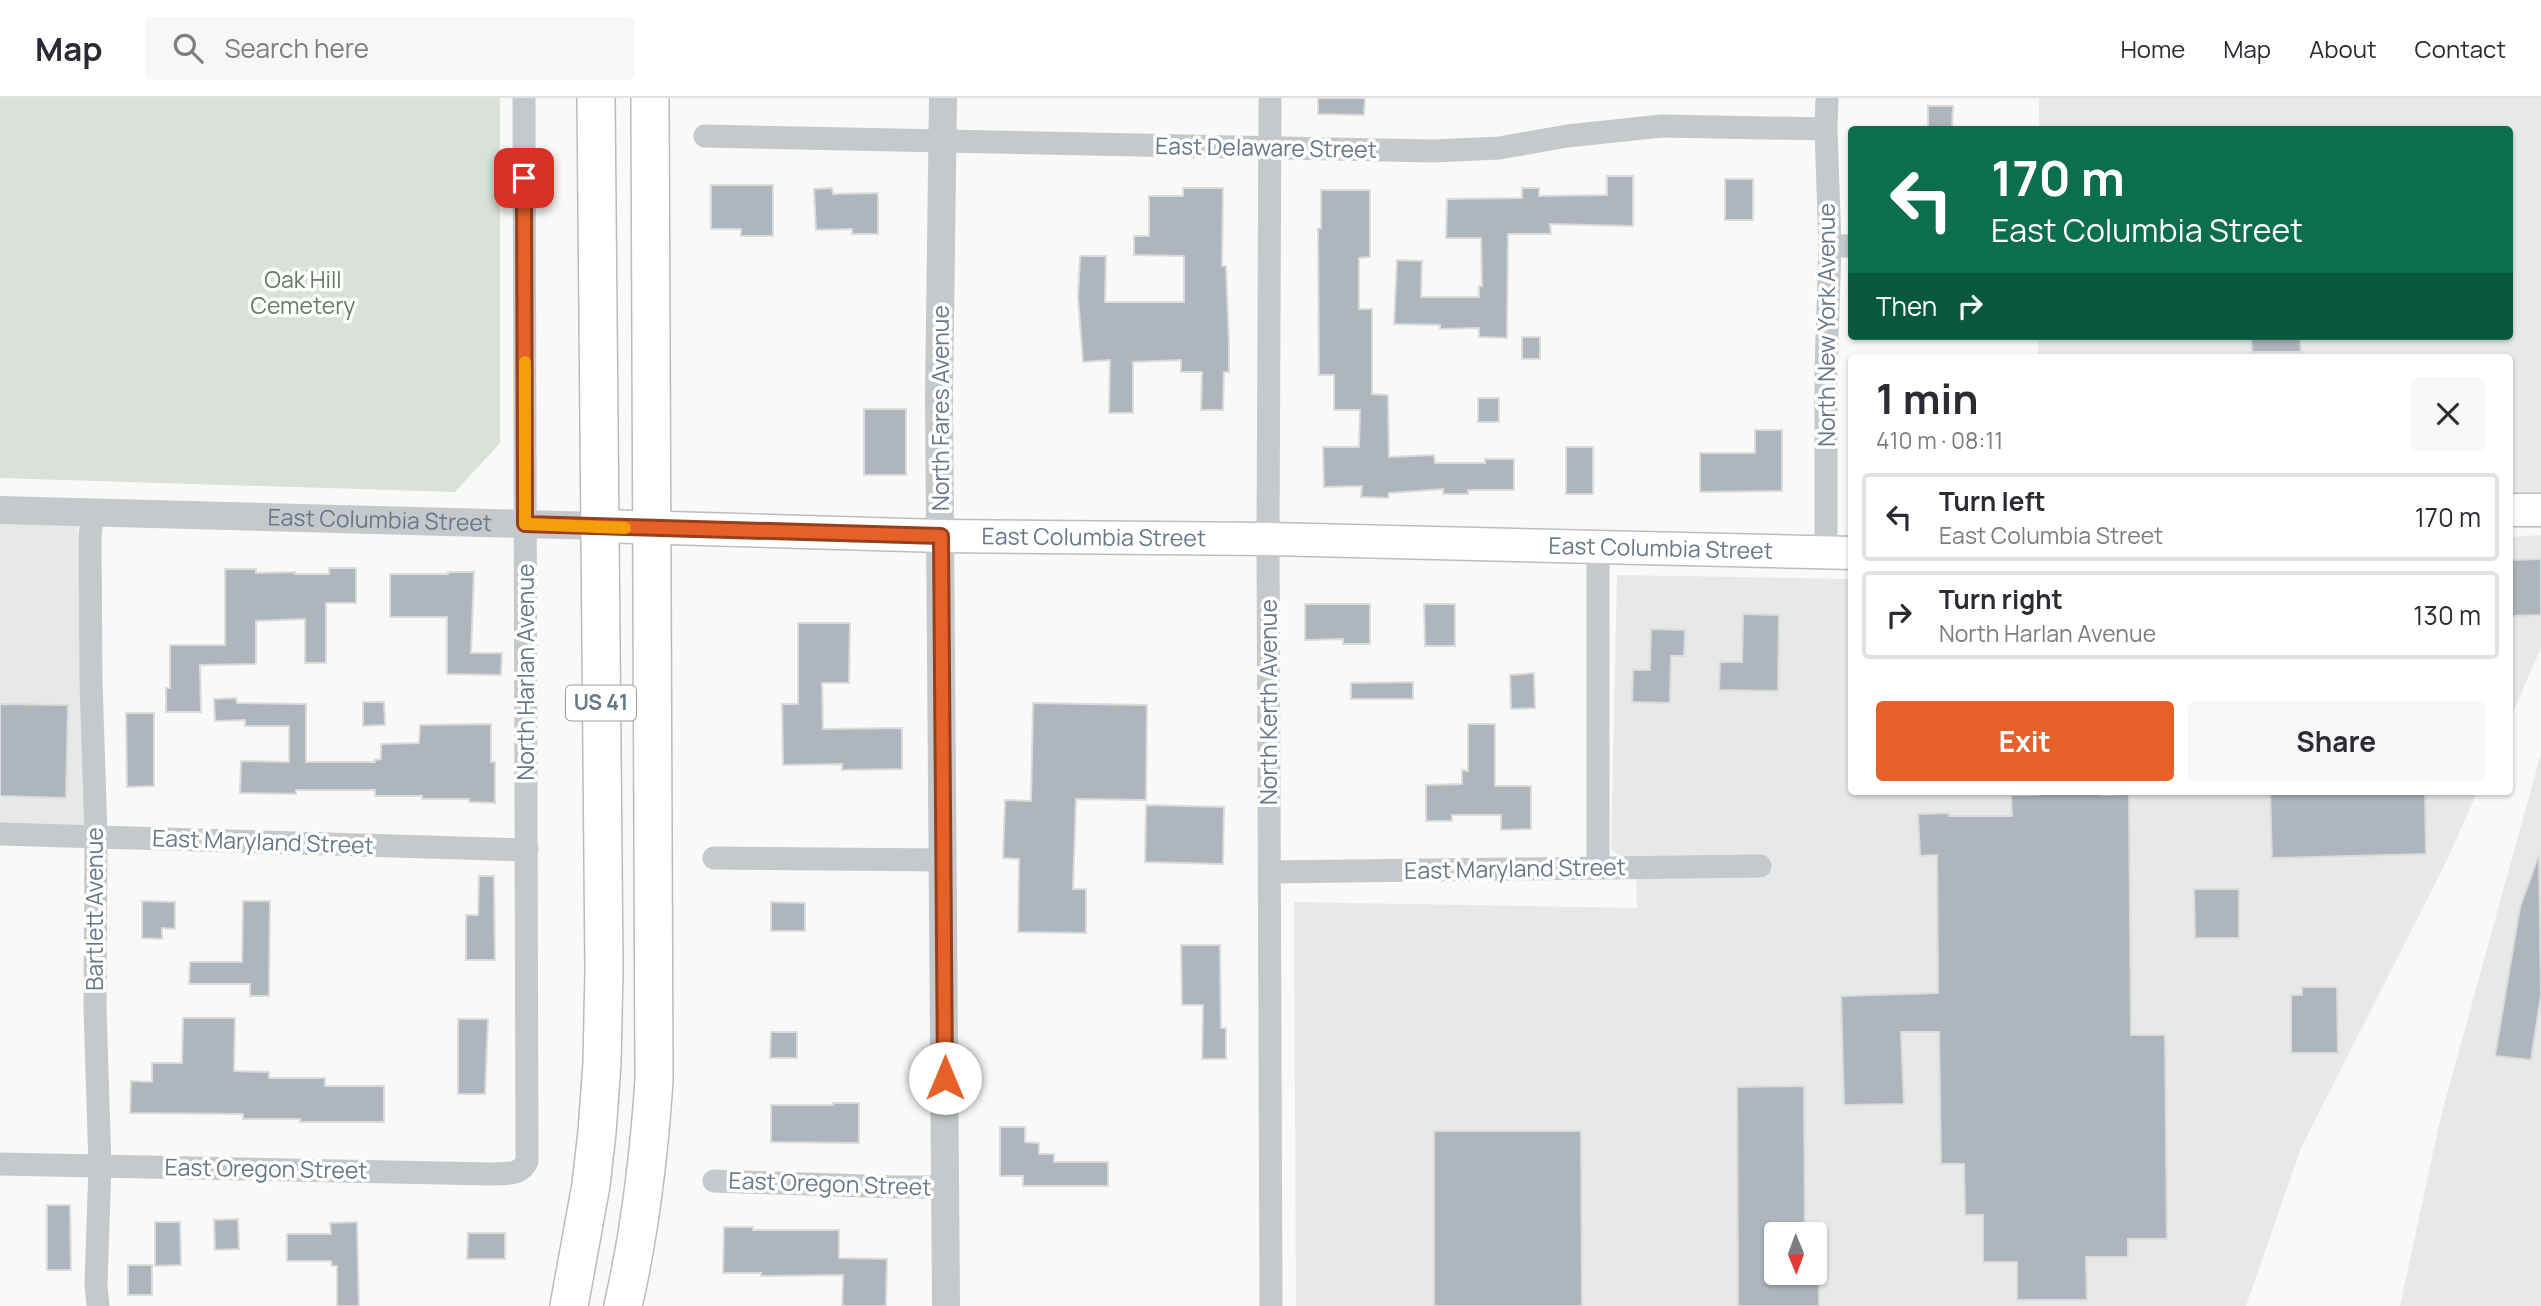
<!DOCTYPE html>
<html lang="en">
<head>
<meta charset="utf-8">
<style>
  :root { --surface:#fff; --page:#f7f7f7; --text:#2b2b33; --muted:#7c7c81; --line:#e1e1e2; --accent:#e6612a }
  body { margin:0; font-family:Manrope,sans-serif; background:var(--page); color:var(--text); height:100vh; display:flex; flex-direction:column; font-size:26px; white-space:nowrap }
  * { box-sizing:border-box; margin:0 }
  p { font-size:23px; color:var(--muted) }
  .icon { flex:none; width:38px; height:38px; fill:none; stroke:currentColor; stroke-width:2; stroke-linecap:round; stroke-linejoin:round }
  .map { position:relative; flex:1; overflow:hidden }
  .drawer { position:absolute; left:1848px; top:256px; width:665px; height:441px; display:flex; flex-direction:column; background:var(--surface); border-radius:7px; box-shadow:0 2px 5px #0004 }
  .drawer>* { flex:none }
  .hud { position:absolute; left:1848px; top:28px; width:665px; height:214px; border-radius:7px; box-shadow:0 2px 5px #0004; background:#0b6e4f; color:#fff; overflow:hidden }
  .needle { width:46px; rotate:179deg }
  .controls { position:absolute; left:1764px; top:1124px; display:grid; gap:14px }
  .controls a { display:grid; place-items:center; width:63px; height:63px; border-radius:7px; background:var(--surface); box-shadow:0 2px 5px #0004; font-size:35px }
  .pin { position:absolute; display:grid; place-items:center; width:60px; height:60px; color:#fff; margin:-30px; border-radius:14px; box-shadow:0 4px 10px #0006 }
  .me { position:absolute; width:77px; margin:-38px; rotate:0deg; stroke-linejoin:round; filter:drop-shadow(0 0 5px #0008) }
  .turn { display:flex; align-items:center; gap:24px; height:147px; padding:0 28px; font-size:32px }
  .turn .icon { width:91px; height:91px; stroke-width:2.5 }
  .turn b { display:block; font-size:49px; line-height:60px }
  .then { display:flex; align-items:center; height:66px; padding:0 28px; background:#0003; gap:14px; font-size:26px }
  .round { display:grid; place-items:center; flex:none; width:74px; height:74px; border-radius:7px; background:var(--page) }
  .head { display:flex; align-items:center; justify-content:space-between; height:119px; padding:0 28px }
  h1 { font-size:42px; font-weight:700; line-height:52px }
  .cta { display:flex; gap:14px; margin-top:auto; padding:14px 28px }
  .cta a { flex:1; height:80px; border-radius:7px; background:var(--accent); color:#fff; font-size:28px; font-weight:700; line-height:80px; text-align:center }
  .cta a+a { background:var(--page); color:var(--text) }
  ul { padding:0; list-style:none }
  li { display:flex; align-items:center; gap:21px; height:88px; margin:0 14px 10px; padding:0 14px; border:4px solid var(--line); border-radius:7px }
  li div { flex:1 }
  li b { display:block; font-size:26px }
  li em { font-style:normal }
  header { display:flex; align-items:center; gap:42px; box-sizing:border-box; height:98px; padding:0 35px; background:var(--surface); border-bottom:2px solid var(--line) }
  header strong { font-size:33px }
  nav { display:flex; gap:38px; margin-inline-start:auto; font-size:24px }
  .search { width:490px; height:63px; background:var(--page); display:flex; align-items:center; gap:18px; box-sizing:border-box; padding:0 24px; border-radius:7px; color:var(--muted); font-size:26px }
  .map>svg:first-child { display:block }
  .built { fill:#e7e8e8; fill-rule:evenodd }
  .green { fill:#dae1d8 }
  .building { fill:#aeb5bc; stroke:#dbdbd9; stroke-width:2 }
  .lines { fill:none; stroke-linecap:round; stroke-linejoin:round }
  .secondary-casing { stroke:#b9bec3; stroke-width:35 }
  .trunk-casing { stroke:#b8bbbf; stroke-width:40 }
  .minor { stroke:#c5c9cc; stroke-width:23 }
  .tertiary { stroke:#c5c9cc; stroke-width:28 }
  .secondary { stroke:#fff; stroke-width:32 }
  .trunk { stroke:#fff; stroke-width:37 }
  .route-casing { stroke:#963f1b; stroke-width:18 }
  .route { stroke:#e6612a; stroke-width:12 }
  .slow { stroke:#f59e0b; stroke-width:12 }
  .labels { text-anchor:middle; stroke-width:7; stroke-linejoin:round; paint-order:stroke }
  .shield { fill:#fff; stroke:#95a0ac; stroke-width:2 }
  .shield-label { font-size:21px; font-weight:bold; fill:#687888 }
  .street-label { font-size:23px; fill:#687888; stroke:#fff }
  .park-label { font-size:23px; fill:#667a63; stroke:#fff }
</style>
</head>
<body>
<header>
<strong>Map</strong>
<div class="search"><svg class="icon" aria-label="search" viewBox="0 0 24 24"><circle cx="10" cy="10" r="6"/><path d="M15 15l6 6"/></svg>Search here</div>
<nav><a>Home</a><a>Map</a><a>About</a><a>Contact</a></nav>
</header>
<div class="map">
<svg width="2541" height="1208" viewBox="0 0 2541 1208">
  <rect width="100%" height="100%" fill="#f9f9f7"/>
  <path class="built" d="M 2039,0 L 2541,0 L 2541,420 L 2510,422 L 2510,259 L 2038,259 L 2038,238 L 2510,238 L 2510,32 L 2039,31 Z
    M 0,424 L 78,425 L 85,731 L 0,730 Z
    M 2541,437 L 2541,550 L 2510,621 L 2510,439 Z
    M 1617,477 L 1851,481 L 1852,693 L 2478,693 L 2447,762 L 2301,1050 L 2246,1208 L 1296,1208 L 1294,804 L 1637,810 L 1636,769 L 1611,752 ZM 1776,1136 L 1815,1136 L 1815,1174 L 1776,1174 Z
    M 2541,655 L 2541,1208 L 2400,1208 L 2441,1018 Z"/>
  <path class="green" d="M 0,0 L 500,0 L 500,345 L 455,394 L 0,380 Z"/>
  <path class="building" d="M 1318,0 L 1365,0 L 1364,17 L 1318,16 Z
    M 1928,8 L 1953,8 L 1952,32 L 1928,32 Z
    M 1607,78 L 1633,78 L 1633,128 L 1550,126 L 1551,136 L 1508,136 L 1507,240 L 1479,239 L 1479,230 L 1440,231 L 1440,227 L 1394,226 L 1397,162 L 1422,163 L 1421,199 L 1479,199 L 1479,188 L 1482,188 L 1481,140 L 1446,140 L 1447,101 L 1522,100 L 1522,90 L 1539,90 L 1539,98 L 1607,97 Z
    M 1725,81 L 1753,81 L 1753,122 L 1725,122 Z
    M 711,87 L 773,87 L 773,138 L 741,138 L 741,131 L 711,131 Z
    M 832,90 L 833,96 L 878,95 L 878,136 L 852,136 L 852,131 L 816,132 L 814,91 Z
    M 1183,90 L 1223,90 L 1222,168 L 1226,168 L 1229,246 L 1229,274 L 1224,274 L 1223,312 L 1201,312 L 1202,274 L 1181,274 L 1181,262 L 1133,264 L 1133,315 L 1109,315 L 1110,262 L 1083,264 L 1078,200 L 1080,158 L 1106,158 L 1105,204 L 1184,204 L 1184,158 L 1134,157 L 1134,138 L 1149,138 L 1149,98 L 1183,98 Z
    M 1321,92 L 1370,92 L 1370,159 L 1359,160 L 1359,211 L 1372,211 L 1372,296 L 1388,297 L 1389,359 L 1434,357 L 1435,365 L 1485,365 L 1485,361 L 1514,361 L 1514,392 L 1468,392 L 1468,396 L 1443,396 L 1443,391 L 1389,395 L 1388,400 L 1361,399 L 1362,388 L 1324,389 L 1323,349 L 1359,349 L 1360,312 L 1334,312 L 1334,277 L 1319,277 L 1318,131 L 1321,130 Z
    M 2251,238 L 2300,238 L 2301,254 L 2252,254 Z
    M 1522,239 L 1540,239 L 1540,261 L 1522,261 Z
    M 1478,300 L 1499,300 L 1499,324 L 1478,324 Z
    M 864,311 L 906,311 L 906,377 L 864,377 Z
    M 1755,332 L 1782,332 L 1782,393 L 1700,394 L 1700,355 L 1755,355 Z
    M 1566,349 L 1593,349 L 1593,396 L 1566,396 Z
    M 2541,461 L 2541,517 L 2510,518 L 2510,462 Z
    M 329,470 L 356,470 L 356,505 L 326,505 L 326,565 L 305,565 L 305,521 L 256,523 L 256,566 L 200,567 L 201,614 L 166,614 L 166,590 L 170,590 L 170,547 L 225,547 L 225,471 L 256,471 L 256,475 L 295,474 L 295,476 L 329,476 Z
    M 448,474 L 474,474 L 471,555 L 502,555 L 501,577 L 447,576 L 447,519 L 390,519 L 390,476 L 448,476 Z
    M 1305,506 L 1370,506 L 1370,546 L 1343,546 L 1343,541 L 1305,542 Z
    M 1424,506 L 1455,506 L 1455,548 L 1425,548 Z
    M 1743,516 L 1779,517 L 1778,593 L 1719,592 L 1720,564 L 1742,564 Z
    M 798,525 L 850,525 L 849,585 L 822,585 L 823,631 L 902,630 L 902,671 L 842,672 L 842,666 L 783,667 L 782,606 L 798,606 Z
    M 1651,531 L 1685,532 L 1684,558 L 1671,558 L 1670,605 L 1632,604 L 1633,572 L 1650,572 Z
    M 1534,575 L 1535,610 L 1511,611 L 1510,577 Z
    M 1413,584 L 1413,601 L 1351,601 L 1351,585 Z
    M 236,600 L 237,605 L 306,606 L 306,664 L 375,664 L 375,662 L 381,661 L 381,646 L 419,645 L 420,627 L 491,626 L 491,664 L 495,664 L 495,705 L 469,704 L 469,701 L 422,701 L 422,698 L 375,698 L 375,692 L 296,692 L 296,696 L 240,695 L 241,663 L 289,664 L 289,628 L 245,628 L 245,622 L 215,623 L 214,601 Z
    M 363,604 L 384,604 L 385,627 L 363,628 Z
    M 1033,605 L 1147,607 L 1146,702 L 1076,701 L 1073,791 L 1086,791 L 1086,835 L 1018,834 L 1019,761 L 1003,760 L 1005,702 L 1031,703 Z
    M 0,606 L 68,607 L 66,700 L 0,698 Z
    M 126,615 L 154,615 L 154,688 L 127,689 Z
    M 1468,626 L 1495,626 L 1495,688 L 1531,688 L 1531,731 L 1501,732 L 1501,717 L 1452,717 L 1452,723 L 1426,723 L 1426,687 L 1462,686 L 1462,672 L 1468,673 Z
    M 2038,693 L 2102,693 L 2102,697 L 2129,696 L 2131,937 L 2165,937 L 2167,1141 L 2128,1141 L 2128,1159 L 2086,1159 L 2087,1202 L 2017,1202 L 2017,1164 L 1983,1164 L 1983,1117 L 1965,1117 L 1964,1066 L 1941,1066 L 1939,934 L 1901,934 L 1904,1006 L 1844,1007 L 1841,898 L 1938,895 L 1937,757 L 1920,758 L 1918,716 L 1949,715 L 1949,718 L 2012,718 L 2011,697 L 2038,697 Z
    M 2270,693 L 2425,693 L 2426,756 L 2272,760 Z
    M 1146,707 L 1224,709 L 1223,766 L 1145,764 Z
    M 2539,757 L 2541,897 L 2531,962 L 2495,958 L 2520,809 Z
    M 479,778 L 494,778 L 495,862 L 466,862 L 466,817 L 478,817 Z
    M 2194,791 L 2239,791 L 2239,840 L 2195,840 Z
    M 142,803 L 175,804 L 175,831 L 162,830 L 162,841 L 142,840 Z
    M 243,803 L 270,803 L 269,898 L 250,898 L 250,886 L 189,886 L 190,864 L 242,864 Z
    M 771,804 L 805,805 L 805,833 L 771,833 Z
    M 1181,847 L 1220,847 L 1221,930 L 1226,930 L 1226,961 L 1202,961 L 1203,907 L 1182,907 Z
    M 2302,889 L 2337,889 L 2338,955 L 2291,955 L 2291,897 L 2302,897 Z
    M 183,920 L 235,920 L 234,973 L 269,974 L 269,980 L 325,980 L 325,988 L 384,988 L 384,1024 L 300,1024 L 300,1021 L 243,1021 L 243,1016 L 130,1015 L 131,983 L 152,984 L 152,965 L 182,965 Z
    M 458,921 L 488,921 L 485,996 L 458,996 Z
    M 771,934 L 797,934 L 797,960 L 770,960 Z
    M 1804,988 L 1805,1136 L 1776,1136 L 1776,1174 L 1819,1174 L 1819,1208 L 1738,1208 L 1737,989 Z
    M 833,1005 L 859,1005 L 859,1045 L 771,1044 L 771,1007 L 833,1007 Z
    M 1000,1029 L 1025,1029 L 1025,1044 L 1039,1045 L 1039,1056 L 1054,1056 L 1054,1064 L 1108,1064 L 1108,1088 L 1023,1088 L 1023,1078 L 1000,1078 Z
    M 1434,1033 L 1581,1033 L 1582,1208 L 1434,1208 Z
    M 47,1107 L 70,1107 L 71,1172 L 47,1172 Z
    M 238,1121 L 239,1151 L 215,1152 L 214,1122 Z
    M 155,1124 L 180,1124 L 181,1167 L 155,1168 Z
    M 357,1124 L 359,1208 L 337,1208 L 337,1168 L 332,1168 L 331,1163 L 287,1163 L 287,1136 L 331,1136 L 330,1125 Z
    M 724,1129 L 753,1129 L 753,1132 L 839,1132 L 839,1160 L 887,1161 L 886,1208 L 842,1208 L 843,1177 L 761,1178 L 761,1175 L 723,1175 Z
    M 468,1135 L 505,1135 L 505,1161 L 467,1161 Z
    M 128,1167 L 152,1167 L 152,1197 L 128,1197 Z"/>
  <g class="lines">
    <defs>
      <g id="secondary">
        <path d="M 2510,412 L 2541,412"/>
        <path id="s2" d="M 599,428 L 941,438 L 1268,441 L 1852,455"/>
      </g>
      <path id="trunk" d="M 569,1208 L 591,1087 L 597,1034 L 602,965 L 604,872 L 596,0
        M 623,1208 C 640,1134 649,1058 654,982 L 650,0"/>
    </defs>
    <use href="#secondary" class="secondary-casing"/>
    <use href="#trunk" class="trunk-casing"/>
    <path class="minor" d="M 1270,0 L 1268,441 L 1271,1208
      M 705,38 L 1433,53 L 1499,50 L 1567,38 L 1662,28 L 1826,31
      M 1830,148 L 1852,148
      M 92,414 L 90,440 L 91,583 L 96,738 L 95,909 L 100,1068 L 96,1186 L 98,1208
      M 1826,454 L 1826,272 L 1830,148 L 1826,31 L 1827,0
      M 0,736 L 527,752
      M 714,760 L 944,762
      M 1598,770 L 1598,450
      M 1270,774 L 1760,768
      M 0,1066 L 492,1076 C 506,1075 521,1078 527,1063 L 524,0
      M 714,1083 L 896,1089 L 945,1089"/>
    <g class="tertiary">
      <path d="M 943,0 L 939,298 L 946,1208"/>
      <path id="s1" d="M 0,412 L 599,428"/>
    </g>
    <use href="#secondary" class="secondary"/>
    <use href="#trunk" class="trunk"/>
  </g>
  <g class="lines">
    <defs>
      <path id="route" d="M 524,80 L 525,426 L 941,438 L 945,980"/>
    </defs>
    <use href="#route" class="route-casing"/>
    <use href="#route" class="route"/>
    <path class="slow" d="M 525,264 L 525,426 L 625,430"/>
  </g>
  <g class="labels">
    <rect class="shield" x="566" y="587.5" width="70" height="35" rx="5"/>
    <g class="shield-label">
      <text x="601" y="612">US 41</text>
    </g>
    <g class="street-label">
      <text transform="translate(1266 50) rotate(1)" y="8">East Delaware Street</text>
      <text transform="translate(1827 227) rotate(-90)" y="8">North New York Avenue</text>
      <text transform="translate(941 310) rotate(-90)" y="8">North Fares Avenue</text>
      <text dy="8" stroke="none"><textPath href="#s1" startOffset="380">East Columbia Street</textPath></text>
      <text dy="8" stroke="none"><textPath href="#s2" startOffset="495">East Columbia Street</textPath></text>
      <text dy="8" stroke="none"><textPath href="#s2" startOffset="1062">East Columbia Street</textPath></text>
      <text transform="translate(526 574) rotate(-90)" y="8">North Harlan Avenue</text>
      <text transform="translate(1269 604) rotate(-90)" y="8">North Kerth Avenue</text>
      <text transform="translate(263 744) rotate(2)" y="8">East Maryland Street</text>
      <text transform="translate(1515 771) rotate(-1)" y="8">East Maryland Street</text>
      <text transform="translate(95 811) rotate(-90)" y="8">Bartlett Avenue</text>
      <text transform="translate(266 1071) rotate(1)" y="8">East Oregon Street</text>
      <text transform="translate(830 1086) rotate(2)" y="8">East Oregon Street</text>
    </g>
    <g class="park-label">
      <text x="303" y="190">Oak Hill<tspan x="303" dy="26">Cemetery</tspan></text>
    </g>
  </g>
</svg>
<div class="controls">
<a><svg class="needle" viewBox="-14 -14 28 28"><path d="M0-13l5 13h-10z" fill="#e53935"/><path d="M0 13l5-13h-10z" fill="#7c7c81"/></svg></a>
</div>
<div class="pin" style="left:524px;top:80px;background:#d93025"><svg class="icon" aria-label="arrive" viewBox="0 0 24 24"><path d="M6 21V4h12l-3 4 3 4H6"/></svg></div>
<svg class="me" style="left:945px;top:980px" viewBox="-20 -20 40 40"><circle r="19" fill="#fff"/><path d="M0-13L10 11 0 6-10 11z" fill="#e6612a"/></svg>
<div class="hud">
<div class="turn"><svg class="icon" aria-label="left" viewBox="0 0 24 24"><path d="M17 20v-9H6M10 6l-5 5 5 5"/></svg><div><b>170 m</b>East Columbia Street</div></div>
<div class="then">Then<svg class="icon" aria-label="right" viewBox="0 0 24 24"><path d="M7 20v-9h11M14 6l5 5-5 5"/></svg></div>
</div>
<section class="drawer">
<div class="head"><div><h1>1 min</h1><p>410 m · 08:11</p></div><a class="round"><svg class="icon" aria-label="close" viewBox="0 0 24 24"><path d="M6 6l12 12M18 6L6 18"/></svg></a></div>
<ul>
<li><svg class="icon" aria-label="left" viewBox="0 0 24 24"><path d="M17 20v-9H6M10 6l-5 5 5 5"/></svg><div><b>Turn left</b><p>East Columbia Street</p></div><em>170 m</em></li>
<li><svg class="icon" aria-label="right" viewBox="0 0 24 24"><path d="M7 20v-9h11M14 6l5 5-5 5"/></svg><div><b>Turn right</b><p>North Harlan Avenue</p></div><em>130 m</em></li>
</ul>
<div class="cta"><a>Exit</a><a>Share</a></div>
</section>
</div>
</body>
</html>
